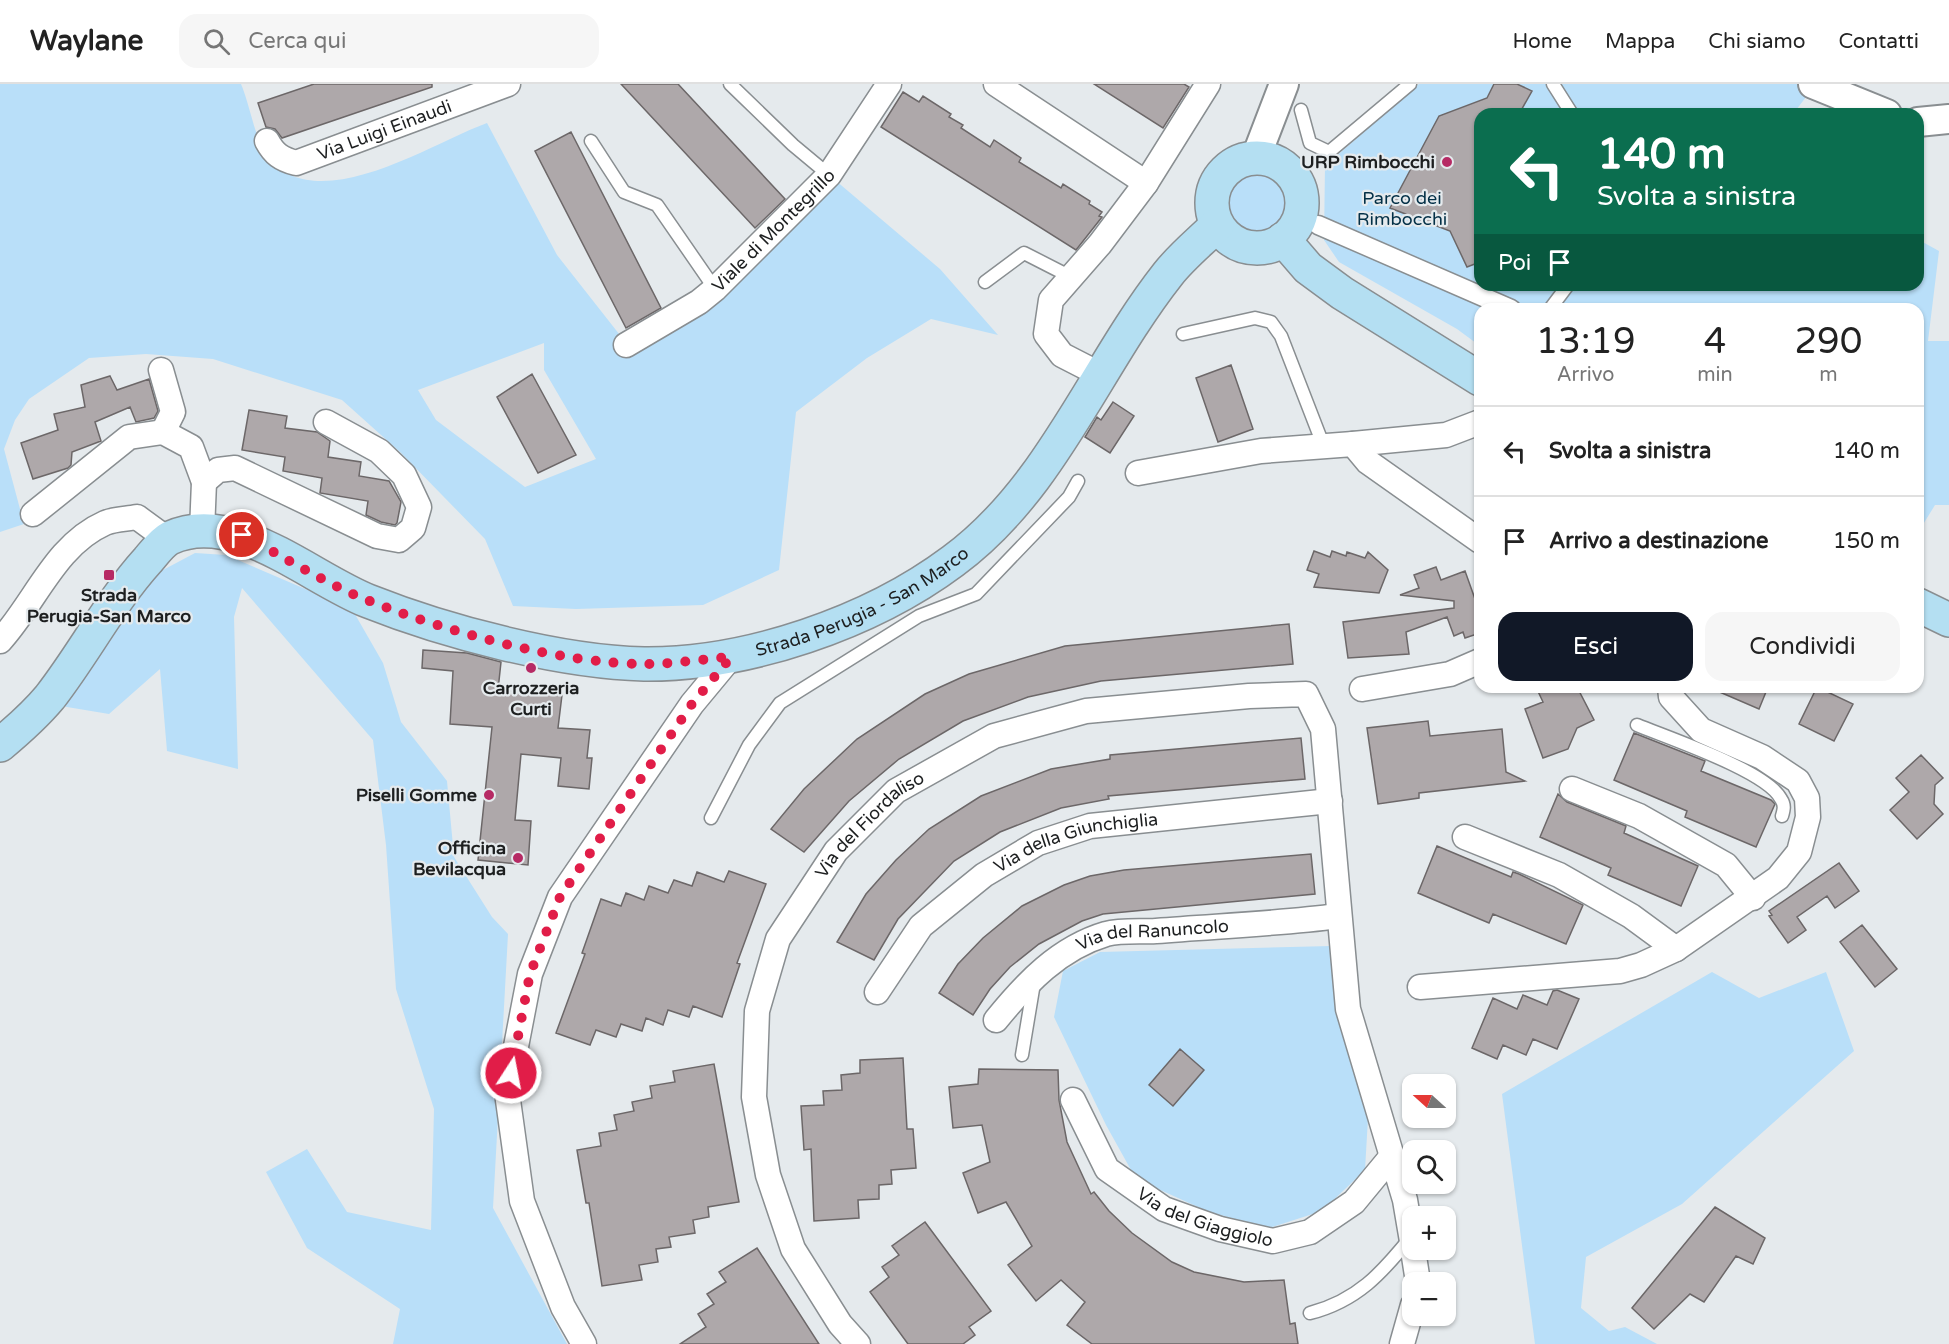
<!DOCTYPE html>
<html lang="it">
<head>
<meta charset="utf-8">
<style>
  :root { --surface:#fff; --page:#f6f6f6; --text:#222; --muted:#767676; --line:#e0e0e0; --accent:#111827 }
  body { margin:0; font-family:"Varela Round",sans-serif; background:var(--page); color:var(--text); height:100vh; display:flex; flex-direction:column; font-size:22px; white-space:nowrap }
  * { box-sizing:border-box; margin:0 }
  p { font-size:20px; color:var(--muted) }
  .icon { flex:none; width:33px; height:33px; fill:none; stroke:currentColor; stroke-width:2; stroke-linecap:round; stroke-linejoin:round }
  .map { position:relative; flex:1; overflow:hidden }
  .sheet { position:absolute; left:1474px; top:219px; width:450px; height:390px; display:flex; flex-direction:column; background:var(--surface); border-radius:18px; box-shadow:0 2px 4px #0004 }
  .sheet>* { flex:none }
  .top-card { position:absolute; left:1474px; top:24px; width:450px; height:183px; border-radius:18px; box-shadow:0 2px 4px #0004; background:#0b6e4f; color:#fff; overflow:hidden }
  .needle { width:39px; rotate:291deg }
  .controls { position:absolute; left:1402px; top:990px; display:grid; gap:12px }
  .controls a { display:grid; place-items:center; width:54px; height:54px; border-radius:12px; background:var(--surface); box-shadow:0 2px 4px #0004; font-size:30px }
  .pin { position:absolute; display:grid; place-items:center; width:51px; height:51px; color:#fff; margin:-26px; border:3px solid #fff; border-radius:50%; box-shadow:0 2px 6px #0007 }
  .me { position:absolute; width:66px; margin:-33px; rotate:11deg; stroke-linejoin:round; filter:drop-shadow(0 0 4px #0008) }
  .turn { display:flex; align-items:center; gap:21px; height:126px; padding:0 24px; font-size:27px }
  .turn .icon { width:78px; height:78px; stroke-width:2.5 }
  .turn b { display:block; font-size:42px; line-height:51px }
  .then { display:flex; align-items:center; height:57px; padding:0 24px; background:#0003; gap:12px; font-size:22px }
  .eta { display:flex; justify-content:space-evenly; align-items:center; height:102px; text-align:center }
  .eta b { font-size:36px; font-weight:600; line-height:42px }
  .cta { display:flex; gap:12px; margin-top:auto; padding:12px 24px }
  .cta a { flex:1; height:69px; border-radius:18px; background:var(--accent); color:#fff; font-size:24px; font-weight:600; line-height:69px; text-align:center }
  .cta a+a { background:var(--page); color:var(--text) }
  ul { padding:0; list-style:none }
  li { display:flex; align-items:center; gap:18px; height:90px; padding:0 24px; border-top:2px solid var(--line) }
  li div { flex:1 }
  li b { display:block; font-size:22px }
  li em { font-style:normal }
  header { display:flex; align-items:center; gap:36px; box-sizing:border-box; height:84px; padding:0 30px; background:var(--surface); border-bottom:2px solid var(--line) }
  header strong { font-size:28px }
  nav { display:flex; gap:33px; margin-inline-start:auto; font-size:21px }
  .search { width:420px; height:54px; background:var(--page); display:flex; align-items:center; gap:15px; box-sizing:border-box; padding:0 21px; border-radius:18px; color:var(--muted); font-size:22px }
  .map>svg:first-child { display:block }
  .green { fill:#b9dff9; fill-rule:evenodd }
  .building { fill:#aea8aa; stroke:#6c6768; stroke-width:1.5 }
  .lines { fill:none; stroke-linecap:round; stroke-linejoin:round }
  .service-casing { stroke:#898e91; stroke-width:15 }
  .pedestrian-casing { stroke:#898e91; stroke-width:21 }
  .minor-casing { stroke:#898e91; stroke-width:27 }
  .tertiary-casing { stroke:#898e91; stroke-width:32 }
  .secondary-casing { stroke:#898e91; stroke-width:36 }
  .service { stroke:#fff; stroke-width:12 }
  .pedestrian { stroke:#fff; stroke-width:18 }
  .minor { stroke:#fff; stroke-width:24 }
  .tertiary { stroke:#fff; stroke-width:28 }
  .secondary { stroke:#b4dff2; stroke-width:33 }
  .route { stroke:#e11d48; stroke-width:10; stroke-dasharray:0 18 }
  .poi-dot { fill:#b62a64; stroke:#e5eaed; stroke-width:2 }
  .labels { text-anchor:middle; stroke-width:4.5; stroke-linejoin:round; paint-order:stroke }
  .street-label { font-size:18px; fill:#1d1f20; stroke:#e5eaed }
  .poi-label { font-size:18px; font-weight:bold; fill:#1d1f20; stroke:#e5eaed; text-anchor:end }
  .park-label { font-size:18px; fill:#033047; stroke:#e5eaed }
</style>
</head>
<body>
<header>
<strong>Waylane</strong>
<div class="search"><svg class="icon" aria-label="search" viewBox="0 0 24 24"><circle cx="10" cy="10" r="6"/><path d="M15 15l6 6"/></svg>Cerca qui</div>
<nav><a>Home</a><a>Mappa</a><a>Chi siamo</a><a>Contatti</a></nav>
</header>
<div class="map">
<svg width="1949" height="1260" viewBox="0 0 1949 1260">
  <rect width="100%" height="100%" fill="#e5eaed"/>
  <path class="green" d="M 0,0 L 241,0 C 249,18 257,61 267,73 C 318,135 429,60 487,39 L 557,171 L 634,269 L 835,96 L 940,185 L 998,251 L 931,235 L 867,274 L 796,328 L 779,486 L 703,521 L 576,525 L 513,522 L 485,455 L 400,368 L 342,316 L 213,275 L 146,270 L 89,274 L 29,315 L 15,336 L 4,365 L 24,440 L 0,448 ZM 544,259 L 544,286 L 596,375 L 525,403 L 436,336 L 418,306 Z
    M 1419,0 L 1816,0 L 1793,30 L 1480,30 L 1480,201 L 1918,201 L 1919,156 L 1939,167 L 1928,257 L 1949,257 L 1949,421 L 1935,421 L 1919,447 L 1918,225 L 1480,225 L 1480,262 L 1457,245 L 1339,178 L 1324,156 L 1325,82 Z
    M1226 119a31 31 0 1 1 62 0a31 31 0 1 1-62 0Z
    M 195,469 L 226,471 L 352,525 L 383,579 L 401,638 L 447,697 L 454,773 L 492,833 L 508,850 L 493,1124 L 567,1260 L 393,1260 L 400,1225 L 307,1164 L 266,1088 L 307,1065 L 347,1128 L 431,1146 L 434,1025 L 396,905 L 386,761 L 373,656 L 242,504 L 234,533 L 238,685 L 167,667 L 160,585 L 109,630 L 61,622 L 146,495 Z
    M 1331,862 L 1368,1034 L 1365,1086 L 1322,1127 L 1269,1144 L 1209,1128 L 1136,1095 L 1106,1041 L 1054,933 L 1063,887 L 1100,868 Z
    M 1712,888 L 1759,914 L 1826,888 L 1854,967 L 1682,1120 L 1586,1173 L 1581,1224 L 1609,1247 L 1625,1243 L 1657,1260 L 1535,1260 L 1502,1010 Z"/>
  <path class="building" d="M 314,0 L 432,0 L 432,3 L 282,54 L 275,45 L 266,43 L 258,19 Z
    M 621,0 L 678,0 L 785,115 L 755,144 Z
    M 1094,0 L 1184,0 L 1189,3 L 1163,44 Z
    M 1494,0 L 1517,0 L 1532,7 L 1519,30 L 1480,30 L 1480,178 L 1467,183 L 1450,147 L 1390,124 L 1439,32 L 1487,14 Z
    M 903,8 L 919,18 L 923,12 L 951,30 L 949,33 L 963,41 L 961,44 L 990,63 L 994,56 L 1021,74 L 1019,78 L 1061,104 L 1063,100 L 1090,117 L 1089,120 L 1102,128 L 1099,132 L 1102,133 L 1076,166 L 881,43 Z
    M 571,48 L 661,224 L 626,244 L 535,67 Z
    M 1231,281 L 1253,345 L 1218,358 L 1196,294 Z
    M 532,290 L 576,371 L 538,389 L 497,313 Z
    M 110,292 L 117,306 L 149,295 L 158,327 L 154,334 L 136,338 L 130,323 L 95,338 L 101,357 L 72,368 L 71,381 L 68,384 L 33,395 L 21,359 L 58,346 L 54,330 L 85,323 L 81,301 Z
    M 1113,318 L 1134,332 L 1110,369 L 1085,353 L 1097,333 L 1101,336 Z
    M 249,326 L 287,332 L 285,344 L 317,348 L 330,357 L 328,373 L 361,378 L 359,392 L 389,397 L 401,418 L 397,439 L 395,441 L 381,438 L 366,431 L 368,417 L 320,409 L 322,394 L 283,387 L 285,373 L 242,366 Z
    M 1314,467 L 1330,473 L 1332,467 L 1346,472 L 1347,468 L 1365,474 L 1368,468 L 1388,486 L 1379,509 L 1314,503 L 1319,490 L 1307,486 Z
    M 1436,483 L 1441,496 L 1465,487 L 1480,529 L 1480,549 L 1465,554 L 1463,548 L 1454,552 L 1447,533 L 1406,548 L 1409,570 L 1348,574 L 1343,538 L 1454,524 L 1454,517 L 1400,511 L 1419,504 L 1414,491 Z
    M 1289,540 L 1293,580 L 1101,597 L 1028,613 L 963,637 L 899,675 L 849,717 L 804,768 L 771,745 L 804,705 L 857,655 L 925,610 L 969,590 L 1065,562 Z
    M 423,566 L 467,569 L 501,578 L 498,606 L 562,611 L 558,644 L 590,646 L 587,674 L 592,674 L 589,705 L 558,702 L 561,674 L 521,670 L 515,736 L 531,737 L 528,781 L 478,776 L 492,643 L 450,640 L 453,587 L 422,584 Z
    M 1536,603 L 1577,603 L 1594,636 L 1577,644 L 1568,665 L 1543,674 L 1525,625 L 1543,618 Z
    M 1708,603 L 1768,603 L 1759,625 Z
    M 1817,603 L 1853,620 L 1834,657 L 1799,640 Z
    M 1428,637 L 1430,652 L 1502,645 L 1506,688 L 1525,697 L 1419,709 L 1419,714 L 1378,720 L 1367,644 Z
    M 1634,649 L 1705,677 L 1701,687 L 1771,716 L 1775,720 L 1756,763 L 1685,733 L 1687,727 L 1614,696 Z
    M 1301,654 L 1305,695 L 1108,712 L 1109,715 L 1061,724 L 1000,748 L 954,777 L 898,835 L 874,876 L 837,858 L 866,810 L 896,776 L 929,745 L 981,712 L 1051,685 L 1110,675 L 1110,671 Z
    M 1921,671 L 1943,694 L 1935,701 L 1934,720 L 1943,730 L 1917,755 L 1890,726 L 1909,708 L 1896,694 Z
    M 1558,710 L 1567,718 L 1626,742 L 1624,749 L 1698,782 L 1681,822 L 1608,791 L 1611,784 L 1540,753 Z
    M 1437,762 L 1511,793 L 1513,788 L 1519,790 L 1583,821 L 1566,860 L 1493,830 L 1489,839 L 1418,809 Z
    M 1311,770 L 1315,810 L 1103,830 L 1082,837 L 1039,860 L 1010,883 L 990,905 L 973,931 L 939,909 L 958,880 L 983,854 L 1022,822 L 1064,801 L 1090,792 L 1124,786 Z
    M 1839,779 L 1859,807 L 1835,824 L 1827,812 L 1797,833 L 1806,846 L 1788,859 L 1769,832 L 1772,831 L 1769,827 Z
    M 729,787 L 766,800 L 737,879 L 740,880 L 722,933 L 693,922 L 689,933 L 668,926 L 663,941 L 646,934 L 642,947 L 621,940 L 616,953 L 596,946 L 590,961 L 556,949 L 585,870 L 582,869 L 601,815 L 621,822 L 626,809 L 644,816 L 649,802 L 668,809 L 674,796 L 692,802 L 697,788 L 724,798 Z
    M 1862,841 L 1897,885 L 1875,903 L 1840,858 Z
    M 1557,906 L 1579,915 L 1557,965 L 1533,955 L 1526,971 L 1503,961 L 1497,975 L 1472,964 L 1493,914 L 1517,925 L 1523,911 L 1547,921 L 1553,907 Z
    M 1180,965 L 1204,986 L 1173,1022 L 1149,1001 Z
    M 903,974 L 907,1045 L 913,1045 L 916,1084 L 891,1086 L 892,1100 L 879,1101 L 879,1115 L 858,1116 L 859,1134 L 814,1137 L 811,1065 L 804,1066 L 801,1022 L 824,1021 L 823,1007 L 842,1006 L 841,991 L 860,989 L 860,976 Z
    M 714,980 L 739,1118 L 708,1123 L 709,1133 L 693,1136 L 695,1149 L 669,1153 L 671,1163 L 656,1165 L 658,1178 L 639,1181 L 642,1196 L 602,1202 L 589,1119 L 586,1119 L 577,1066 L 601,1062 L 599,1049 L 617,1046 L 614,1031 L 634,1027 L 632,1018 L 652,1014 L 650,1002 L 675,998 L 673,987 Z
    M 979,985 L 1058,986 L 1059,1016 L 1067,1058 L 1091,1110 L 1094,1108 L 1109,1127 L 1132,1149 L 1172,1178 L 1194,1188 L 1244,1198 L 1284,1196 L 1290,1240 L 1295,1239 L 1298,1260 L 1092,1260 L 1067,1241 L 1085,1218 L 1061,1196 L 1036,1217 L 1008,1181 L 1032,1162 L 1006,1118 L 978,1129 L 963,1089 L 990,1078 L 982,1041 L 953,1044 L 949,1003 L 978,1000 Z
    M 1715,1123 L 1765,1154 L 1753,1180 L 1736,1172 L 1704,1218 L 1690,1210 L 1654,1245 L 1632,1224 Z
    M 925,1138 L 991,1227 L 969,1243 L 975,1251 L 963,1260 L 908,1260 L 870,1208 L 889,1193 L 882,1183 L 899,1171 L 892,1162 Z
    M 757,1164 L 819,1260 L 680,1260 L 706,1243 L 698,1230 L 714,1220 L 707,1210 L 726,1198 L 719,1188 Z"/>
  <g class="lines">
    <defs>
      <path id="service" d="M 730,0 L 793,61 L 829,91
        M 1553,0 L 1572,30
        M 1301,26 L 1310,59 L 1329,68 L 1410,0
        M 591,57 L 624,108 L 657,121 L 715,205
        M 985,198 L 1024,169 L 1071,193
        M 1550,225 L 1568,201
        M 1183,250 L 1255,234 L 1271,238 L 1281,252 L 1324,363
        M 1637,641 C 1668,654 1767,687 1781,715 C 1785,721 1784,725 1782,732
        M 711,734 L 749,661 L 780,619 L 919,532 L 976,510 L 1069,413 L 1078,397
        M 1022,971 L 1034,899
        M 1310,1229 C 1357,1217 1382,1189 1411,1153"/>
      <path id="pedestrian" d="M 1318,141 L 1511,225"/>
      <g id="minor">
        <path d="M 996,0 L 1146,99"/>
        <path id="s1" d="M 267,57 C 274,70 281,75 296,79 L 508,0"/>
        <path id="s2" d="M 626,261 L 699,218 L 715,205 L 829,91 L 889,0"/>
        <path d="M 161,286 L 173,328 L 163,348"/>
        <path d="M 1101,291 L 1062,271 L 1046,250 L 1051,216 L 1100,160 L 1146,99 L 1208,0"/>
        <path d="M 1353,360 L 1446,351 L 1480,338"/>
        <path d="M 1138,389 L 1261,367 L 1353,360 L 1368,378 L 1480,457"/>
        <path d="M 204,398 L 218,386 L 235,384 L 377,452 L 399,456 L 413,444 L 419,423 L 404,391 L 379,367 L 326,338"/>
        <path d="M 33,430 L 129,353 L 163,348 L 191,363 L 204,398 L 202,447"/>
        <path d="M 0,557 C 35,519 55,461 105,439 C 114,435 127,435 137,433 L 167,455"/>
        <path d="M 1362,605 L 1450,590 L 1480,577"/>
        <path d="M 1572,705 L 1639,732 L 1726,781 L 1753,814"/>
        <path d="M 1465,753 L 1559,791 L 1631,832 L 1676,865"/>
        <path d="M 1420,903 L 1620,887 L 1641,881 L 1676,865 L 1778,794 L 1799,768 L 1808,733 L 1807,714 L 1798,697 L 1762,673 L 1701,646 L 1671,613 L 1670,603"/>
        <path id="s3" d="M 877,908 L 921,842 L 984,791 L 1038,759 L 1090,742 L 1330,717"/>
        <path id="s4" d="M 996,936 C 1026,899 1059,864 1106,850 C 1121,846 1140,848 1156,847 C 1217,842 1278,840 1338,832"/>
        <path id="s5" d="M 1073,1016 L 1107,1085 L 1164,1125 L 1220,1145 L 1273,1157 L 1310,1148 L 1354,1118 L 1392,1072"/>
        <path d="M 1413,1166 L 1418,1198"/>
        <path d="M 584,1260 L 563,1223 L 522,1117 L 507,1009 L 530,890 L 560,813 L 692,620 L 731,573"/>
        <path id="s6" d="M 858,1260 L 840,1240 L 793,1165 L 768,1091 L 754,1013 L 757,927 L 778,855 L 836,767 L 896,707 L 994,652 L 1086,627 L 1249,612 L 1306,610 L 1323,645 L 1348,925 L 1405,1116 L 1413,1163"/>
        <path d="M 1402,1260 L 1413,1221"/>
      </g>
      <path id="tertiary" d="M 1813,0 L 1887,30
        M 1918,38 L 1949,35
        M 1256,73 L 1284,0"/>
      <g id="secondary">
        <circle cx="1257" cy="119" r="45"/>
        <path d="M 1283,155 L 1308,184 L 1342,209 L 1480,295"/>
        <path d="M 1918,521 L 1949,536"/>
        <path id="s7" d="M 0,661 C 18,646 35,631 50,613 C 85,568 110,518 148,476 C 154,469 162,458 170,454 C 234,424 310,494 368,517 C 446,548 560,578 644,580 C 747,581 870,539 953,477 C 1052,404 1094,284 1168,190 C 1182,172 1201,157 1217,141"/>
      </g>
    </defs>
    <use href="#service" class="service-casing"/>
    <use href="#pedestrian" class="pedestrian-casing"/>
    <use href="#minor" class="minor-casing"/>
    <use href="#tertiary" class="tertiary-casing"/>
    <use href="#secondary" class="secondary-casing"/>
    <use href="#service" class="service"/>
    <use href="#pedestrian" class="pedestrian"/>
    <use href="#minor" class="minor"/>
    <use href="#tertiary" class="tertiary"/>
    <use href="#secondary" class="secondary"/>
  </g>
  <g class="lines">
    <path class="route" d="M 242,451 C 283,472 324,499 367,516 C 444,547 562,580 645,580 C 674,580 703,575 731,573 L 692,620 L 560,813 L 530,890 L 511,989"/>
  </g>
  <g class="poi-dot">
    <circle cx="1447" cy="78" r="6"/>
    <rect x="103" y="485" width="12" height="12" rx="3"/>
    <circle cx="531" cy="584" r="6"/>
    <circle cx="489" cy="711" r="6"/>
    <circle cx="518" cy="774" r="6"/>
  </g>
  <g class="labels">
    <g class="street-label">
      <text dy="6" stroke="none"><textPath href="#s1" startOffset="132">Via Luigi Einaudi</textPath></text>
      <text dy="6" stroke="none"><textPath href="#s2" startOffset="188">Viale di Montegrillo</textPath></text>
      <text dy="6" stroke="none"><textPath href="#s7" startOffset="999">Strada Perugia - San Marco</textPath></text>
      <text dy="6" stroke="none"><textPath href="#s6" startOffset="582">Via del Fiordaliso</textPath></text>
      <text dy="6" stroke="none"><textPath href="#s3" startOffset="260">Via della Giunchiglia</textPath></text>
      <text dy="6" stroke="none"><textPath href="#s4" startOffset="188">Via del Ranuncolo</textPath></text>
      <text dy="6" stroke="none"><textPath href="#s5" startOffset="188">Via del Giaggiolo</textPath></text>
    </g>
    <g class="poi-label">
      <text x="1435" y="84">URP Rimbocchi</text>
      <text x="109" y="517" text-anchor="middle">Strada<tspan x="109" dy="21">Perugia-San Marco</tspan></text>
      <text x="531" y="610" text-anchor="middle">Carrozzeria<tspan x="531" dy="21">Curti</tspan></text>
      <text x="477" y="717">Piselli Gomme</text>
      <text x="506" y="770">Officina<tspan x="506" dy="21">Bevilacqua</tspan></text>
    </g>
    <g class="park-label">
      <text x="1402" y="120">Parco dei<tspan x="1402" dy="21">Rimbocchi</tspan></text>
    </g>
  </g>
</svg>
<div class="controls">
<a><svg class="needle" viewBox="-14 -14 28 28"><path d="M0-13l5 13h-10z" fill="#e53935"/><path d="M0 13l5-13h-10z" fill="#767676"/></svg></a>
<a><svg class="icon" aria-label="search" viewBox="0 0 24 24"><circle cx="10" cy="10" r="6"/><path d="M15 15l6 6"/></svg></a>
<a>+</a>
<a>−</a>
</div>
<div class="pin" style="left:242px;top:451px;background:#d93025"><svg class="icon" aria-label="arrive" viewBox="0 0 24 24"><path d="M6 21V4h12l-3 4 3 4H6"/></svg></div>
<svg class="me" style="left:511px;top:989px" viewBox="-20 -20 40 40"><circle r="17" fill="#e11d48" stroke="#fff" stroke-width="3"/><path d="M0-11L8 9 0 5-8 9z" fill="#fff"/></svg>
<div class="top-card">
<div class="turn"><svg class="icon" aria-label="left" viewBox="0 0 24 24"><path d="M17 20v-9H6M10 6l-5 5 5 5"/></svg><div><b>140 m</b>Svolta a sinistra</div></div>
<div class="then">Poi<svg class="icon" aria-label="arrive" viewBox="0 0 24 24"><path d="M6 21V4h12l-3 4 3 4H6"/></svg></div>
</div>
<section class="sheet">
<div class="eta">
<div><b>13:19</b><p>Arrivo</p></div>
<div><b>4</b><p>min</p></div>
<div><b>290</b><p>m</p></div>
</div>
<ul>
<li><svg class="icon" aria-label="left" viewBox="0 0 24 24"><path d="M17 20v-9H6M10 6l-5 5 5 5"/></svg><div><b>Svolta a sinistra</b></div><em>140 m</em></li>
<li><svg class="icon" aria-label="arrive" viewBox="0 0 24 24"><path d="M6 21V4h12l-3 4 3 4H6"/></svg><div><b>Arrivo a destinazione</b></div><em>150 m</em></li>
</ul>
<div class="cta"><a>Esci</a><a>Condividi</a></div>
</section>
</div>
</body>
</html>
